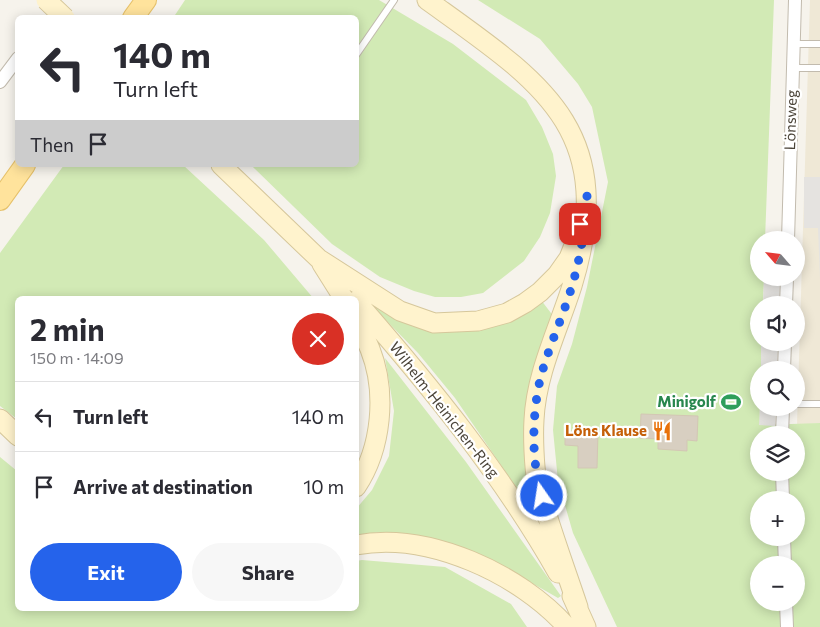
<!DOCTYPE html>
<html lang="en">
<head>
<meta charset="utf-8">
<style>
  :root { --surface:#fff; --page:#f7f7f7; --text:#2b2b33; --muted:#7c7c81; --line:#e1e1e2; --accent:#2563eb }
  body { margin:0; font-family:Commissioner,sans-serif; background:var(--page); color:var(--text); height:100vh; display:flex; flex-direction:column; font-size:19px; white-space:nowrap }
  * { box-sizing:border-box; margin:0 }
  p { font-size:16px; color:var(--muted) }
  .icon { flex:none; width:28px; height:28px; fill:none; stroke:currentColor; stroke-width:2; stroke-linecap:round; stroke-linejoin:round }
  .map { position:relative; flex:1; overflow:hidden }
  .sheet { position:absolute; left:15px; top:296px; width:344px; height:315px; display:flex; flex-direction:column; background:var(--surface); border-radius:8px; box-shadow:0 2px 12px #0003 }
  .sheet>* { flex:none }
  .top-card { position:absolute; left:15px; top:15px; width:344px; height:152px; border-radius:8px; box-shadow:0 2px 12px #0003; background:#fff; color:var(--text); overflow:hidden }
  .needle { width:32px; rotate:298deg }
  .fabs { position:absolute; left:750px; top:231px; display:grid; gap:10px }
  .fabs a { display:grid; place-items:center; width:55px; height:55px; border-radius:50%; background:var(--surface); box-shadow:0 2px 12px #0003; font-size:25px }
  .pin { position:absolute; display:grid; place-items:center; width:42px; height:42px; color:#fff; margin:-21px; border-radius:10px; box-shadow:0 2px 8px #0006 }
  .me { position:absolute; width:55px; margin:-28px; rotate:347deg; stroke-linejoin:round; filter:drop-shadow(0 0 4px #0008) }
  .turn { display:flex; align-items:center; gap:18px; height:105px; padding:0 15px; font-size:22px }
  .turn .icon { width:65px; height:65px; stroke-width:2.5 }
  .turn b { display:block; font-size:35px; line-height:42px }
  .then { display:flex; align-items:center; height:48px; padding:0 15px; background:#0003; gap:10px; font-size:19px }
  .round { display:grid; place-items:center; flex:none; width:52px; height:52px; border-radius:26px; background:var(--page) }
  .headline { display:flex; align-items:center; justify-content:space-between; height:85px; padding:0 15px }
  h1 { font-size:30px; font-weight:700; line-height:38px }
  .cta { display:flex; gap:10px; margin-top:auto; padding:10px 15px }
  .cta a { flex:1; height:58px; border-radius:30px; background:var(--accent); color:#fff; font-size:20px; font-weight:700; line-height:58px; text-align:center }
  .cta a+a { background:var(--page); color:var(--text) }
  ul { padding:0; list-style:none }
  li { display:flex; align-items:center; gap:15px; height:70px; padding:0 15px; border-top:1px solid var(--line) }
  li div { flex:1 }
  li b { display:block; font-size:19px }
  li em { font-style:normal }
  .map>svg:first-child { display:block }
  .education { fill:#efe8d6 }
  .green { fill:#d2eab5; fill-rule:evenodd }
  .parking { fill:#e5e3e0 }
  .building { fill:#d8cfc1; stroke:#d3c7b4 }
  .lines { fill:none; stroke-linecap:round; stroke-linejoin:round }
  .service-casing { stroke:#c2bbae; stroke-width:8 }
  .minor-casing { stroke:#c2bbae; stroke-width:14 }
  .secondary-casing { stroke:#d6c79b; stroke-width:21 }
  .primary-casing { stroke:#e6c16a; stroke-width:22 }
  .service { stroke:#fff; stroke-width:6 }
  .minor { stroke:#fff; stroke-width:12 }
  .secondary { stroke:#fff3cd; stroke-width:19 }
  .primary { stroke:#ffe39c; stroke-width:20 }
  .secondary-bridge-casing { stroke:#d6c79b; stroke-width:21; stroke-linecap:butt }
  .secondary-bridge { stroke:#fff3cd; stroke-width:19 }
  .route { stroke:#2563eb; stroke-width:9; stroke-dasharray:0 16.2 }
  .labels { text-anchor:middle; stroke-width:4.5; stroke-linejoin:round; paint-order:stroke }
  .street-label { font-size:15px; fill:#4b4439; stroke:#fff }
  .leisure-label { font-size:15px; font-weight:bold; fill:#27864d; stroke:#fff; text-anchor:end }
  .food-label { font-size:15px; font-weight:bold; fill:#c56008; stroke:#fff; text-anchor:end }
</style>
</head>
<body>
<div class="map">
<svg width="820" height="627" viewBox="0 0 820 627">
  <rect width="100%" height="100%" fill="#f6f3ec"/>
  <path class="education" d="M 810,0 L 820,0 L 820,423 L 797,425 Z"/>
  <path class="green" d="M 185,0 L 379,0 L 453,44 L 526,100 L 542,127 L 553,154 L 556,176 L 550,213 L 540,237 L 524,261 L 483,293 L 461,297 L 435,297 L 414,291 L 380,277 L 332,244 L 251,165 L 356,165 L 356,18 L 173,18 Z
    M 478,0 L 774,0 L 765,240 L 759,240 L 759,278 L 764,278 L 763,305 L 759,305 L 759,342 L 762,343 L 761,370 L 759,370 L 760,425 L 820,423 L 820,627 L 617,627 L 573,533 L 558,481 L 553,430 L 557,386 L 572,344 L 587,287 L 608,182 L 592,107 L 578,84 L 540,39 ZM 759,435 L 796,435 L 796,472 L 759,472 ZM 759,500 L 796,500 L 796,538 L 759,538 ZM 759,565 L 796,565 L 796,602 L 759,602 Z
    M 64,165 L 183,165 L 264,240 L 314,299 L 18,299 L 17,419 L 0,406 L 0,253 Z
    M 541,300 L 554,317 L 541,355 L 542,525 L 455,398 L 418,353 L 371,305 L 412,326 L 433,332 L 459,332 L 482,329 Z
    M 385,358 L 466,462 L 561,596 L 558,598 C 502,566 449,534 383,532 C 374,532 365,535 356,537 L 356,509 L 372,490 L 389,456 L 394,411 Z
    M 0,457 L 17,471 L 18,609 L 356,609 L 356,561 L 362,560 L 445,567 L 511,604 L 527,627 L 0,627 Z"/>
  <path class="parking" d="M 804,177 L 820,177 L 820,279 L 818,228 L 804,228 Z
    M 764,278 L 780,278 L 779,305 L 763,305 Z
    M 761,343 L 778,343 L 777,370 L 761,370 Z
    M 760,408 L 775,408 L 775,426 L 759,425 Z"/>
  <path class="building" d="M 641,414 L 698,416 L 697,441 L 687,440 L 687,451 L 658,449 L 658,439 L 640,438 Z
    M 565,431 L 598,432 L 597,468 L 578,468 L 578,446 L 565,445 Z"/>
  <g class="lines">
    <defs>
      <path id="service" d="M 793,44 L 820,44
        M 356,55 L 394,0
        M 793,68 L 820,68
        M 796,404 L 820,404"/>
      <path id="minor" d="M 0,82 L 18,58
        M 788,240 L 795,0
        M 786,305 L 787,278
        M 784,370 L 785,342
        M 782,435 L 783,408
        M 782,472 L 783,500
        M 784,538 L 785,565
        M 786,602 L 787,627"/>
      <path id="secondary" d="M 427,0 C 541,82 620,129 572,286 C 558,330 536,374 534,420 C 533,435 534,467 537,481 C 548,523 564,565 578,607
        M 221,165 L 319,259 L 400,311 L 434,323 L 478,321 L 507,313 L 525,303 L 540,292 L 557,275 L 569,258 L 575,243
        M 322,264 L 344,299
        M 356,301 C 431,387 502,474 558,573
        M 356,321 C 361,330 366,339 370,349 C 387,392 382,448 356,487
        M 0,419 L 18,436
        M 356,545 C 428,531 520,574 567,627
        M 572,596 L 586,627"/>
      <path id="primary" d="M 133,18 L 146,0
        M 0,200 L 25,165"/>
    </defs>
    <use href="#service" class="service-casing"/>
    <use href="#minor" class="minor-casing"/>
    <use href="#secondary" class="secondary-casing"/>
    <use href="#primary" class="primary-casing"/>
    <use href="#service" class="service"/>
    <use href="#minor" class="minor"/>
    <use href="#secondary" class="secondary"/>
    <use href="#primary" class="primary"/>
    <defs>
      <path id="secondary-bridge" d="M 46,0 L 65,18"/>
    </defs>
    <use href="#secondary-bridge" class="secondary-bridge-casing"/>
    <use href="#secondary-bridge" class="secondary-bridge"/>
  </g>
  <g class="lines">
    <path class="route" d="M 542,496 C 531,461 532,416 540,380 C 548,348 563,317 572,286 C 581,256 585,227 587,196 L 580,224"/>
  </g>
  <defs>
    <symbol id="stadium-bare" viewBox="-9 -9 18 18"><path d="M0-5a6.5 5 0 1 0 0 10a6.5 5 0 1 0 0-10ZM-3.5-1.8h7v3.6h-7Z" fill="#2e9e5b" stroke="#fff" stroke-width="2.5" paint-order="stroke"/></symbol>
    <symbol id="restaurant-bare" viewBox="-9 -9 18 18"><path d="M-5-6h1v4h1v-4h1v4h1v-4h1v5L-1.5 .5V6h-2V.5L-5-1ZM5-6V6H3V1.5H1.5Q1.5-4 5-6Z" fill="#e8710a" stroke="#fff" stroke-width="2.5" paint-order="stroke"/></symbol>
  </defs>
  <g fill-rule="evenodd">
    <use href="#stadium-bare" x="717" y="388" width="28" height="28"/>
    <use href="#restaurant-bare" x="648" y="417" width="28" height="28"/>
  </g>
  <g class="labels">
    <g class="street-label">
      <text transform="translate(791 120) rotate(-88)" y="5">Lönsweg</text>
      <text transform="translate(444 410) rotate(52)" y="5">Wilhelm-Heinichen-Ring</text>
    </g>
    <g class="leisure-label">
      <text x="716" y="407">Minigolf</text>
    </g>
    <g class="food-label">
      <text x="647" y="436">Löns Klause</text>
    </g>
  </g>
</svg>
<div class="fabs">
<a><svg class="needle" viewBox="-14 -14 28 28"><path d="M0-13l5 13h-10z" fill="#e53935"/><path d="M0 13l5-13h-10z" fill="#7c7c81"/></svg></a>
<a><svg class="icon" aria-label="sound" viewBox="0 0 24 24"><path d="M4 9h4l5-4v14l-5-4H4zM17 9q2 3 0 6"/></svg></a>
<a><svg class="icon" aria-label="search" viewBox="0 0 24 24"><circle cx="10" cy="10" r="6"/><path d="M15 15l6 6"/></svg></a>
<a><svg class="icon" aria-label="layers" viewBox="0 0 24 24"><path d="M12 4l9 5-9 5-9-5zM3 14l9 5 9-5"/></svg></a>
<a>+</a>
<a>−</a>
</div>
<div class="pin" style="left:580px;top:224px;background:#d93025"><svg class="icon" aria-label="arrive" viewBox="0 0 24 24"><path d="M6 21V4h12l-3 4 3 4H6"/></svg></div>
<svg class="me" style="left:542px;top:496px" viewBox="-20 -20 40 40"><circle r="17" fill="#2563eb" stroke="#fff" stroke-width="3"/><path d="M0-11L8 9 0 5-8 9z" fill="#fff"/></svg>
<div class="top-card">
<div class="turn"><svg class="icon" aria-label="left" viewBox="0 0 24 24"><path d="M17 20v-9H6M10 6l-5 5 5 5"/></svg><div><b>140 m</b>Turn left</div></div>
<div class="then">Then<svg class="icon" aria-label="arrive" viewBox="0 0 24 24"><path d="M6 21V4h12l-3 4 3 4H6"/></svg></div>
</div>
<section class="sheet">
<div class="headline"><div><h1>2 min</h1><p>150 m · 14:09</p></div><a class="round" style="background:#d93025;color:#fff"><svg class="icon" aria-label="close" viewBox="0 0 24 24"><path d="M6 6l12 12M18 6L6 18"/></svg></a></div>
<ul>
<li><svg class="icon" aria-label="left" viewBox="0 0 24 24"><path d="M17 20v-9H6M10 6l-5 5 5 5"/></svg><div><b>Turn left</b></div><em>140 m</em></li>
<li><svg class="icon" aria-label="arrive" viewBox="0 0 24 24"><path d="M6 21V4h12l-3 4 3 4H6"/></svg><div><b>Arrive at destination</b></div><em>10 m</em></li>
</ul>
<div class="cta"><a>Exit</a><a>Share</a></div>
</section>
</div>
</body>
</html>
